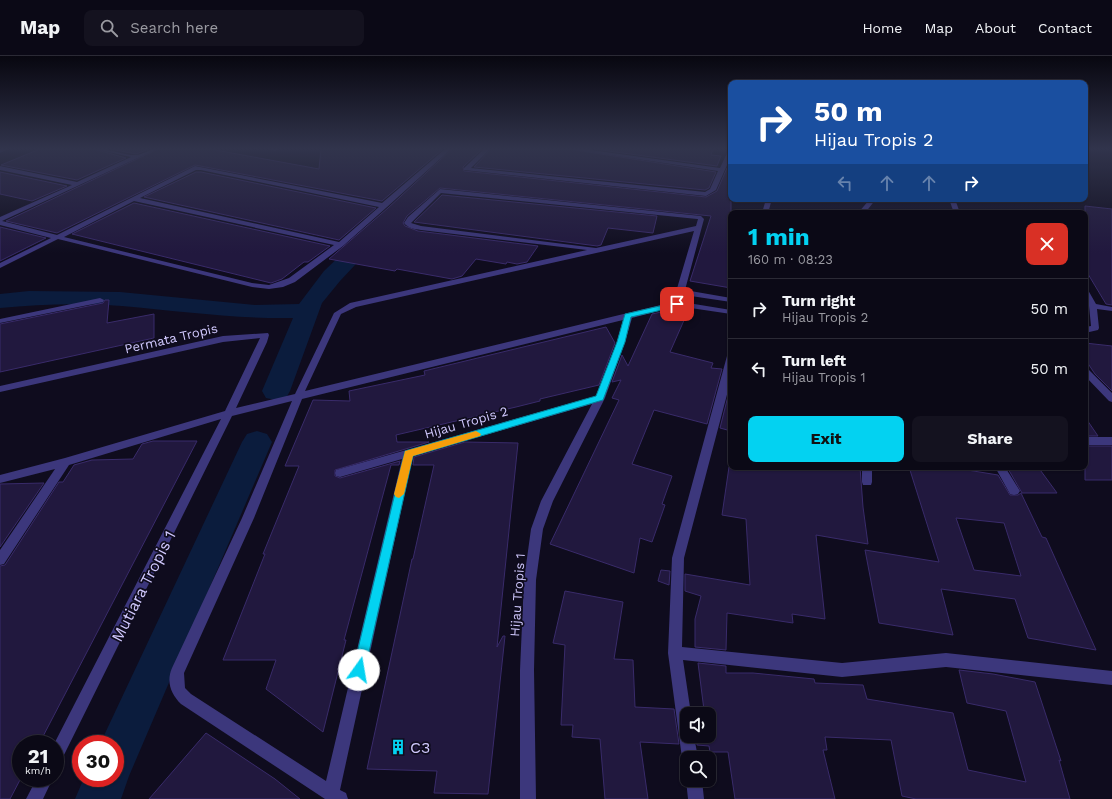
<!DOCTYPE html>
<html lang="en">
<head>
<meta charset="utf-8">
<style>
  :root { --surface:#0b0916; --page:#14121f; --text:#f1f3f6; --muted:#9a9aa1; --line:#2b2a35; --accent:#03d2f1 }
  body { margin:0; font-family:"Work Sans",sans-serif; background:var(--page); color:var(--text); height:100vh; display:flex; flex-direction:column; font-size:15px; white-space:nowrap }
  * { box-sizing:border-box; margin:0 }
  p { font-size:13px; color:var(--muted) }
  .icon { flex:none; width:22px; height:22px; fill:none; stroke:currentColor; stroke-width:2; stroke-linecap:round; stroke-linejoin:round }
  .map { position:relative; flex:1; overflow:hidden }
  .sheet { position:absolute; left:728px; top:154px; width:360px; height:260px; display:flex; flex-direction:column; background:var(--surface); border-radius:8px; box-shadow:0 1px 3px #0004,0 0 0 1px var(--line) }
  .sheet>* { flex:none }
  .top-card { position:absolute; left:728px; top:24px; width:360px; height:122px; border-radius:8px; box-shadow:0 1px 3px #0004,0 0 0 1px var(--line); background:#1a4fa0; color:#fff; overflow:hidden }
  .fabs { position:absolute; left:680px; top:651px; display:grid; gap:8px }
  .fabs a { display:grid; place-items:center; width:36px; height:36px; border-radius:8px; background:var(--surface); box-shadow:0 1px 3px #0004,0 0 0 1px var(--line); font-size:20px }
  .speed { position:absolute; left:12px; top:679px; display:flex; gap:8px; font-size:20px; font-weight:700; text-align:center }
  .speed>* { display:grid; place-content:center; width:52px; height:52px; border-radius:50%; background:var(--surface); box-shadow:0 1px 3px #0004,0 0 0 1px var(--line); line-height:1 }
  .speed small { font-size:10px; font-weight:400 }
  .speed .limit { border:6px solid #d22; background:#fff; color:#111 }
  .pin { position:absolute; display:grid; place-items:center; width:34px; height:34px; color:#fff; margin:-17px; border-radius:8px; box-shadow:0 2px 6px #0006 }
  .me { position:absolute; width:44px; margin:-22px; rotate:13deg; stroke-linejoin:round; filter:drop-shadow(0 0 3px #0008) }
  .turn { display:flex; align-items:center; gap:14px; height:84px; padding:0 20px; font-size:18px }
  .turn .icon { width:52px; height:52px; stroke-width:2.5 }
  .turn b { display:block; font-size:28px; line-height:34px }
  .lanes { display:flex; align-items:center; height:38px; padding:0 20px; background:#0003; justify-content:center; gap:20px; direction:ltr }
  .lanes .off { opacity:.35 }
  .round { display:grid; place-items:center; flex:none; width:42px; height:42px; border-radius:8px; background:var(--page) }
  .head { display:flex; align-items:center; justify-content:space-between; height:68px; padding:0 20px }
  h1 { font-size:24px; font-weight:700; line-height:30px; color:var(--accent) }
  .button { display:flex; gap:8px; margin-top:auto; padding:8px 20px }
  .button a { flex:1; height:46px; border-radius:8px; background:var(--accent); color:#111; font-size:16px; font-weight:700; line-height:46px; text-align:center }
  .button a+a { background:var(--page); color:var(--text) }
  ul { padding:0; list-style:none }
  li { display:flex; align-items:center; gap:12px; height:60px; padding:0 20px; border-top:1px solid var(--line) }
  li div { flex:1 }
  li b { display:block; font-size:15px }
  li em { font-style:normal }
  header { display:flex; align-items:center; gap:24px; box-sizing:border-box; height:56px; padding:0 20px; background:var(--surface); border-bottom:1px solid var(--line) }
  header strong { font-size:19px }
  nav { display:flex; gap:22px; margin-inline-start:auto; font-size:14px }
  .search { width:280px; height:36px; background:var(--page); display:flex; align-items:center; gap:10px; box-sizing:border-box; padding:0 14px; border-radius:8px; color:var(--muted); font-size:15px }
  .map>svg:first-child { display:block }
  .lines { fill:none; stroke-linecap:round; stroke-linejoin:round }
  .canal { fill:#0b1c3d; fill-rule:evenodd }
  .building { fill:#21183e; stroke:#392b6a; fill-rule:evenodd }
  .minor { fill:#3c377c; fill-rule:evenodd }
  .route { fill:#03d2f1; stroke:#02889d }
  .slow { fill:#f59e0b }
  .labels { text-anchor:middle; stroke-width:3.5; stroke-linejoin:round; paint-order:stroke }
  .street-label { font-size:13px; fill:#d1c9fe; stroke:#0f0c1e }
  .near-street-label { font-size:16px; fill:#d1c9fe; stroke:#0f0c1e }
  .near-poi-label { font-size:16px; fill:#d1c9fe; stroke:#0f0c1e; text-anchor:start }
</style>
</head>
<body>
<header>
<strong>Map</strong>
<div class="search"><svg class="icon" aria-label="search" viewBox="0 0 24 24"><circle cx="10" cy="10" r="6"/><path d="M15 15l6 6"/></svg>Search here</div>
<nav><a>Home</a><a>Map</a><a>About</a><a>Contact</a></nav>
</header>
<div class="map">
<svg width="1112" height="743" viewBox="0 0 1112 743">
  <rect width="100%" height="100%" fill="#0f0c1e"/>
  <g class="lines">
    <path class="canal" d="M 374,172 L 381,174 L 384,178 L 340,225 L 322,247 L 290,335 L 286,342 L 276,344 L 266,342 L 262,335 L 293,262 C 235,263 179,255 122,250 C 82,247 40,248 0,252 L 0,238 L 29,235 L 120,236 L 255,249 L 299,248 L 324,215 L 367,174 Z
      M 257,375 L 267,378 L 272,386 L 129,720 L 121,743 L 75,743 L 84,722 L 115,722 L 115,688 L 100,688 L 242,386 L 247,378 Z"/>
  </g>
  <path class="building" d="M 40,93 L 94,93 L 126,102 L 77,124 L 1,109 Z
    M 110,93 L 149,93 L 136,98 Z
    M 158,93 L 210,93 L 319,113 L 321,93 L 443,93 L 382,145 L 195,109 L 57,177 L 6,165 Z
    M 452,93 L 482,93 L 463,111 L 464,115 L 706,141 L 717,135 L 727,112 L 731,112 L 731,232 L 690,225 L 711,160 L 440,132 L 407,160 L 403,167 L 405,170 L 418,175 L 538,190 L 527,206 L 517,208 L 507,206 L 506,208 L 476,203 L 462,220 L 452,223 L 397,213 L 395,215 L 329,203 L 388,152 Z
    M 491,93 L 569,93 L 716,116 L 709,132 L 705,134 L 474,111 Z
    M 594,93 L 713,93 L 711,99 L 721,100 L 717,110 Z
    M 0,116 L 67,130 L 32,145 L 0,138 Z
    M 196,116 L 201,116 L 376,152 L 339,184 L 144,141 Z
    M 442,139 L 657,160 L 653,177 L 608,172 L 601,189 L 597,190 L 414,166 Z
    M 134,147 L 330,190 L 308,206 L 304,206 L 282,223 L 271,227 L 72,178 Z
    M 1085,150 L 1112,153 L 1112,249 L 1106,248 L 1085,213 Z
    M 0,171 L 46,182 L 0,205 Z
    M 105,244 L 109,244 L 107,267 L 154,258 L 154,282 L 0,316 L 0,268 L 103,247 Z
    M 679,252 L 689,253 L 670,296 L 713,307 L 711,312 L 722,313 L 707,368 L 654,354 L 632,408 L 672,420 L 662,448 L 665,449 L 652,486 L 640,482 L 634,517 L 550,488 L 619,344 L 612,342 L 621,324 L 612,326 L 622,299 L 628,310 L 652,258 Z
    M 606,271 L 615,287 L 599,329 L 540,343 L 540,345 L 516,351 L 396,379 L 397,386 L 429,386 L 335,414 L 335,420 L 340,422 L 400,405 L 399,409 L 391,409 L 344,584 L 346,584 L 323,676 L 266,633 L 276,604 L 223,604 L 265,498 L 263,498 L 299,410 L 285,410 L 313,344 L 350,345 L 349,335 L 425,319 L 424,315 Z
    M 1085,287 L 1112,290 L 1112,335 L 1095,318 L 1085,303 Z
    M 731,328 L 731,375 L 720,372 Z
    M 1085,361 L 1098,380 L 1085,380 Z
    M 153,385 L 197,385 L 39,688 L 21,688 L 21,722 L 10,743 L 0,743 L 0,510 L 5,509 L 59,426 L 63,426 L 74,409 L 92,404 L 133,403 L 142,388 Z
    M 465,386 L 518,387 L 497,591 L 503,580 L 505,580 L 488,738 L 434,737 L 437,715 L 367,713 L 412,503 L 413,503 L 434,409 L 413,409 L 414,401 Z
    M 1085,390 L 1112,390 L 1112,424 L 1085,424 Z
    M 729,411 L 860,411 L 863,451 L 868,488 L 816,479 L 825,563 L 792,558 L 793,567 L 727,557 L 726,594 L 695,591 L 695,563 L 701,540 L 685,535 L 685,518 L 750,529 L 746,463 L 722,459 Z
    M 909,411 L 949,411 L 998,419 L 1010,439 L 1018,439 L 1021,437 L 1042,481 L 1046,482 L 1096,594 L 1028,582 L 1015,543 L 941,533 L 953,579 L 879,567 L 865,494 L 939,506 ZM 956,462 L 1004,467 L 1021,520 L 974,514 Z
    M 1007,411 L 1038,411 L 1057,437 L 1022,437 Z
    M 44,427 L 0,491 L 0,428 Z
    M 661,514 L 670,515 L 669,529 L 658,525 Z
    M 565,535 L 623,546 L 614,603 L 633,604 L 635,651 L 674,653 L 679,688 L 640,686 L 648,743 L 605,743 L 600,683 L 572,681 L 573,669 L 561,669 L 565,589 L 553,587 Z
    M 698,607 L 726,610 L 726,617 L 753,617 L 814,623 L 815,627 L 863,629 L 867,643 L 953,657 L 968,714 L 1026,726 L 1006,655 L 967,647 L 959,614 L 993,618 L 1035,626 L 1061,705 L 1059,704 L 1070,743 L 916,743 L 902,740 L 891,684 L 825,681 L 827,694 L 823,694 L 835,743 L 735,743 L 728,696 L 710,696 L 709,690 L 697,689 L 696,680 L 709,680 L 709,658 L 692,658 L 692,654 L 704,654 Z
    M 206,677 L 275,723 L 300,743 L 149,743 Z"/>
  <g class="lines">
    <path class="minor" d="M 0,93 L 8,93 L 0,97 Z
      M 95,93 C 109,92 126,100 136,99 C 144,98 149,93 157,93 L 2,165 L 57,179 L 195,110 L 382,147 L 445,93 L 451,93 L 387,151 L 343,190 L 295,226 L 283,231 L 269,233 L 252,231 L 58,183 L 0,212 L 0,207 L 51,182 L 0,169 L 0,161 L 72,129 L 0,114 L 0,110 L 77,126 L 131,101 ZM 196,114 L 201,114 L 379,151 L 339,186 L 140,142 ZM 134,145 L 334,189 L 289,222 L 269,229 L 252,227 L 64,181 Z
      M 269,93 L 278,93 L 275,95 Z
      M 484,93 L 490,93 L 471,112 L 705,136 L 710,133 L 718,115 L 570,93 L 584,93 L 720,112 L 729,93 L 731,93 L 731,100 L 716,134 L 706,140 L 464,114 L 464,112 Z
      M 440,133 L 701,160 L 704,163 L 685,234 L 731,242 L 731,246 L 684,239 L 682,246 L 731,254 L 731,258 L 677,250 L 632,262 L 625,286 L 605,342 L 553,445 L 543,473 L 536,524 L 534,614 L 536,743 L 520,743 L 520,614 L 524,524 L 531,473 L 541,445 L 592,348 L 413,400 L 340,734 L 346,737 L 348,743 L 325,743 L 181,648 C 171,638 166,626 172,612 L 242,462 L 292,345 L 232,360 L 60,707 L 55,710 L 54,688 L 221,363 L 69,409 L 4,508 L 0,509 L 0,494 L 55,413 L 0,427 L 0,419 L 65,402 L 225,355 L 260,282 L 223,286 L 0,336 L 0,330 L 223,280 L 268,277 L 269,279 L 267,286 L 236,352 L 295,338 L 334,257 L 350,247 L 587,194 L 421,174 C 414,173 408,172 404,167 L 408,161 ZM 441,137 L 697,163 L 698,163 L 696,170 L 596,192 L 421,170 L 411,167 ZM 694,175 L 673,246 L 305,335 L 341,258 L 356,251 ZM 623,264 L 617,286 L 596,340 L 336,414 L 335,417 L 336,420 L 340,421 L 402,403 L 326,725 L 191,638 L 185,632 L 184,617 L 254,462 L 302,343 Z
      M 766,143 L 772,143 L 768,157 L 762,157 Z
      M 870,143 L 876,143 L 865,157 L 858,157 Z
      M 949,143 L 955,143 L 960,157 L 954,157 Z
      M 1085,234 L 1088,234 L 1096,248 L 1112,251 L 1112,255 L 1097,253 L 1099,272 L 1098,274 L 1085,277 L 1085,271 L 1091,270 L 1089,250 L 1085,243 Z
      M 100,242 L 104,244 L 103,246 L 0,267 L 0,263 Z
      M 731,297 L 731,320 L 729,331 L 684,502 L 682,591 L 842,607 L 946,597 L 1112,615 L 1112,629 L 946,611 L 842,621 L 683,604 L 691,658 L 687,658 L 687,680 L 694,680 L 698,702 L 687,702 L 687,708 L 685,707 L 682,702 L 668,597 L 672,502 L 727,300 Z
      M 1085,312 L 1088,313 L 1112,337 L 1112,346 L 1109,345 L 1085,320 Z
      M 1085,381 L 1112,381 L 1112,389 L 1085,389 Z
      M 862,411 L 872,411 L 872,426 L 871,429 L 863,429 L 862,426 Z
      M 995,411 L 1005,411 L 1020,435 L 1018,438 L 1014,439 L 1010,438 Z
      M 37,722 L 53,722 L 43,743 L 26,743 Z
      M 687,722 L 687,724 L 702,724 L 704,743 L 688,743 L 686,724 Z"/>
  </g>
  <linearGradient id="sky" x2="0" y2="1"><stop stop-color="#080710"/><stop offset="0.47" stop-color="#31344c"/><stop offset="1" stop-color="#31344c" stop-opacity="0"/></linearGradient>
  <rect width="1112" height="197" fill="url(#sky)"/>
  <path class="route" d="M 677,246 L 680,246 L 680,250 L 631,261 L 625,286 L 603,344 L 413,400 L 365,614 L 364,618 L 359,620 L 355,618 L 353,614 L 405,395 L 596,340 L 617,286 L 625,258 Z"/>
  <path class="slow" d="M 476,375 L 481,378 L 480,380 L 413,400 L 404,438 L 399,442 L 396,441 L 394,438 L 405,395 Z"/>
  <defs>
    <symbol id="building-bare" viewBox="-9 -9 18 18"><path d="M-4-6H4V6H1V3H-1V6H-4ZM-2.5-4.3h1.7v1.8h-1.7ZM.8-4.3h1.7v1.8H.8ZM-2.5-1h1.7V.8h-1.7ZM.8-1h1.7V.8H.8Z" fill="#03d2f1" stroke="#0f0c1e" stroke-width="2.5" paint-order="stroke"/></symbol>
  </defs>
  <g fill-rule="evenodd">
    <use href="#building-bare" x="387" y="680" width="22" height="22"/>
  </g>
  <g class="labels">
    <g class="street-label">
      <text transform="translate(171 282) rotate(-13)" y="5">Permata Tropis</text>
      <text transform="translate(466 366) rotate(-16)" y="5">Hijau Tropis 2</text>
      <text transform="translate(517 539) rotate(-86)" y="5">Hijau Tropis 1</text>
    </g>
    <g class="near-street-label">
      <text transform="translate(143 530) rotate(-63)" y="6">Mutiara Tropis 1</text>
    </g>
    <g class="near-poi-label">
      <text x="410" y="697">C3</text>
    </g>
  </g>
</svg>
<div class="fabs">
<a><svg class="icon" aria-label="sound" viewBox="0 0 24 24"><path d="M4 9h4l5-4v14l-5-4H4zM17 9q2 3 0 6"/></svg></a>
<a><svg class="icon" aria-label="search" viewBox="0 0 24 24"><circle cx="10" cy="10" r="6"/><path d="M15 15l6 6"/></svg></a>
</div>
<div class="speed"><div>21<small>km/h</small></div><div class="limit">30</div></div>
<div class="pin" style="left:677px;top:248px;background:#d93025"><svg class="icon" aria-label="arrive" viewBox="0 0 24 24"><path d="M6 21V4h12l-3 4 3 4H6"/></svg></div>
<svg class="me" style="left:359px;top:614px" viewBox="-20 -20 40 40"><circle r="19" fill="#fff"/><path d="M0-13L10 11 0 6-10 11z" fill="#03d2f1"/></svg>
<div class="top-card">
<div class="turn"><svg class="icon" aria-label="right" viewBox="0 0 24 24"><path d="M7 20v-9h11M14 6l5 5-5 5"/></svg><div><b>50 m</b>Hijau Tropis 2</div></div>
<div class="lanes"><svg class="icon off" aria-label="left" viewBox="0 0 24 24"><path d="M17 20v-9H6M10 6l-5 5 5 5"/></svg><svg class="icon off" aria-label="ahead" viewBox="0 0 24 24"><path d="M12 20V5M6 11l6-6 6 6"/></svg><svg class="icon off" aria-label="ahead" viewBox="0 0 24 24"><path d="M12 20V5M6 11l6-6 6 6"/></svg><svg class="icon" aria-label="right" viewBox="0 0 24 24"><path d="M7 20v-9h11M14 6l5 5-5 5"/></svg></div>
</div>
<section class="sheet">
<div class="head"><div><h1>1 min</h1><p>160 m · 08:23</p></div><a class="round" style="background:#d93025;color:#fff"><svg class="icon" aria-label="close" viewBox="0 0 24 24"><path d="M6 6l12 12M18 6L6 18"/></svg></a></div>
<ul>
<li><svg class="icon" aria-label="right" viewBox="0 0 24 24"><path d="M7 20v-9h11M14 6l5 5-5 5"/></svg><div><b>Turn right</b><p>Hijau Tropis 2</p></div><em>50 m</em></li>
<li><svg class="icon" aria-label="left" viewBox="0 0 24 24"><path d="M17 20v-9H6M10 6l-5 5 5 5"/></svg><div><b>Turn left</b><p>Hijau Tropis 1</p></div><em>50 m</em></li>
</ul>
<div class="button"><a>Exit</a><a>Share</a></div>
</section>
</div>
</body>
</html>
